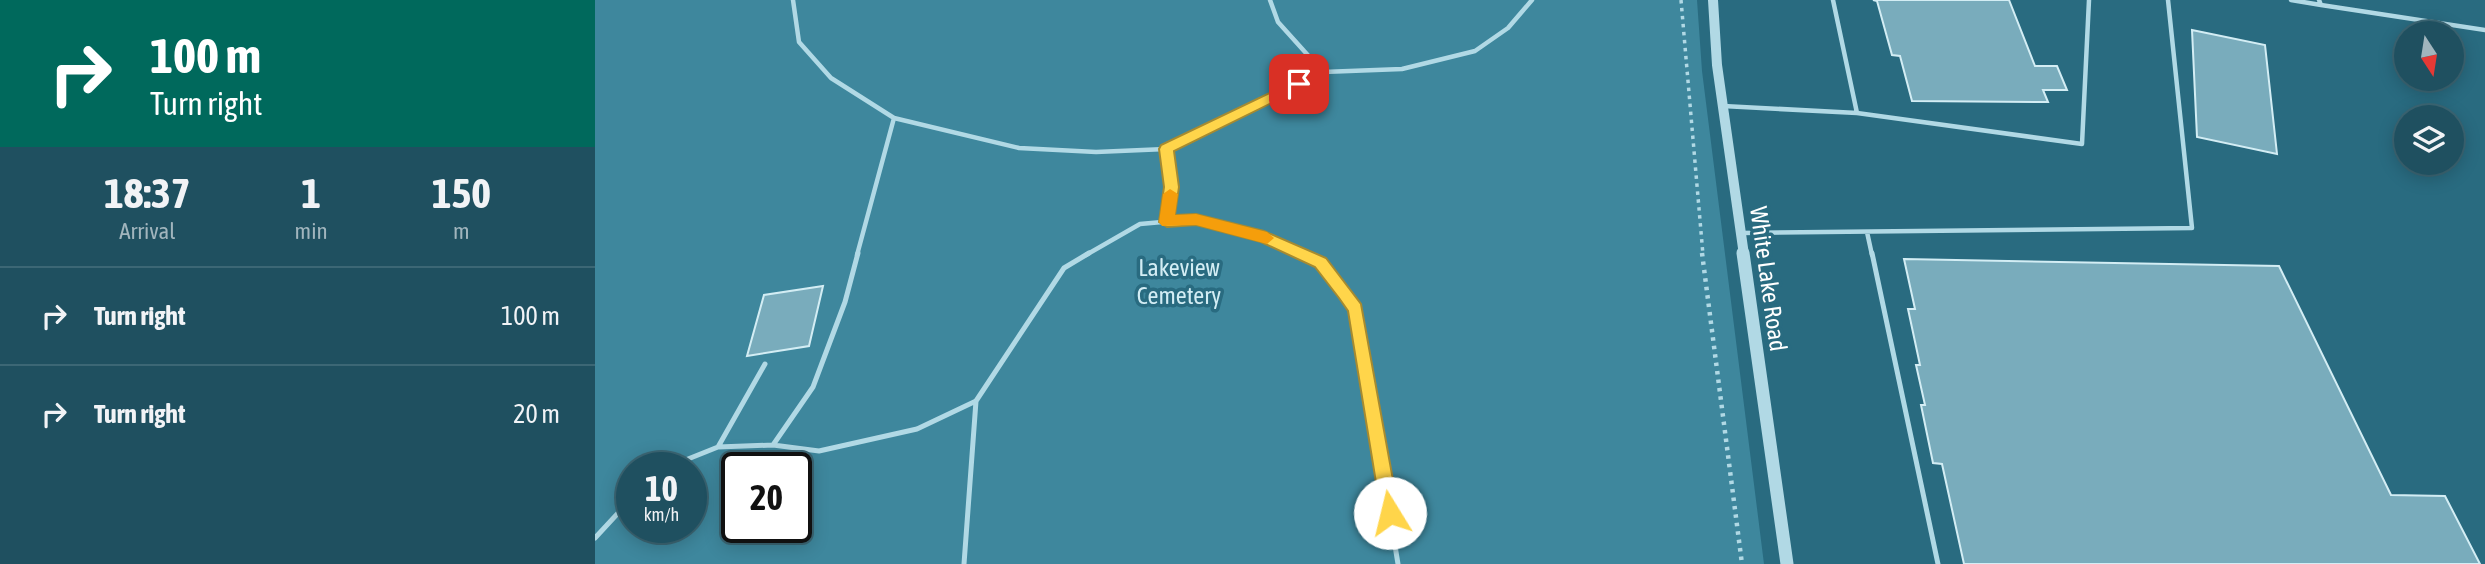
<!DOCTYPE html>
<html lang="en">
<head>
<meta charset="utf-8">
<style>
  :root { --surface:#1f5060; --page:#275766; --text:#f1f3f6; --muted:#a1b5bd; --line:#3c6775 }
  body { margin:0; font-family:"Asap Condensed",sans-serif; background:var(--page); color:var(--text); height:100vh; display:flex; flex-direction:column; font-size:26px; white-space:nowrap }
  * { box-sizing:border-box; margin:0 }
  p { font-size:23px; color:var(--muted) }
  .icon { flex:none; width:38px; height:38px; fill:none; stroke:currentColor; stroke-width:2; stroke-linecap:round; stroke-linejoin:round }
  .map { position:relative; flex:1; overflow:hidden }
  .side { display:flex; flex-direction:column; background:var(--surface); width:595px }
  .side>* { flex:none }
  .guide { background:#00695c; color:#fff; overflow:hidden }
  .needle { width:46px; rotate:168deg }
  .tools { position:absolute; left:1799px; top:21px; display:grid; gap:14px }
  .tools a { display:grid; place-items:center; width:70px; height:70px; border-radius:50%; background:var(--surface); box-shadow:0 4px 18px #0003,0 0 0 2px var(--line); font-size:35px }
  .speed { position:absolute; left:21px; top:452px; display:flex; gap:14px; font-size:35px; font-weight:700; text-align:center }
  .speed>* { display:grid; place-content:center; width:91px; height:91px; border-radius:50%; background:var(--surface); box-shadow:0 4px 18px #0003,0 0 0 2px var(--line); line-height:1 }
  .speed small { font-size:18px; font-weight:400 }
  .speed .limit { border:4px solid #111; border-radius:10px; background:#fff; color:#111 }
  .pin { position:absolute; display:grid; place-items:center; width:60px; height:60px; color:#fff; margin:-30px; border-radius:14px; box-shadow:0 4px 10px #0006 }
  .me { position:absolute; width:77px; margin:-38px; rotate:351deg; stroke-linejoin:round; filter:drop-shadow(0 0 5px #0008) }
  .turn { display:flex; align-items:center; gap:24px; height:147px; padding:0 35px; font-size:32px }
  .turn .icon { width:91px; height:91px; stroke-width:2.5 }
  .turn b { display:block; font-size:49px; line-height:60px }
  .eta { display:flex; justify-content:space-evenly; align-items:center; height:119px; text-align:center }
  .eta b { font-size:42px; font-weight:700; line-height:49px }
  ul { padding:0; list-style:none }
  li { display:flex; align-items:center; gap:21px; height:98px; padding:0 35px; border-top:2px solid var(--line) }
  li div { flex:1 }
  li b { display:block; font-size:26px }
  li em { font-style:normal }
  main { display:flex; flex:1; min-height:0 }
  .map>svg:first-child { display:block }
  .green { fill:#3e879d; fill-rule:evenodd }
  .building { fill:#79acbc; stroke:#d3edf4; stroke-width:2 }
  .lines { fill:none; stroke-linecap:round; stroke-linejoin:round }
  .path-far1 { stroke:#b1d9e5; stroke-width:3.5; stroke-dasharray:3.5 4.5; stroke-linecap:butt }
  .path { stroke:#b1d9e5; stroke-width:4.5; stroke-dasharray:3.5 5; stroke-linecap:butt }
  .service-far1 { stroke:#b1d9e5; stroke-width:4.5 }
  .service { stroke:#b1d9e5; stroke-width:5 }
  .tertiary-far1 { stroke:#b1d9e5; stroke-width:10 }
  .tertiary { stroke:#b1d9e5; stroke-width:13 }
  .route { fill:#ffd54a; stroke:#a68a30; stroke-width:2 }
  .slow { fill:#f59e0b }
  .labels { text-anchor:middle; stroke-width:7; stroke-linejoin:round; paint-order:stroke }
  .park-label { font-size:24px; fill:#d3edf4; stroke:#296b80 }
  .street-label { font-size:24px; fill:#fff; stroke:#296b80 }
</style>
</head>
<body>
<main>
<section class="side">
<div class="guide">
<div class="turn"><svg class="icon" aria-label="right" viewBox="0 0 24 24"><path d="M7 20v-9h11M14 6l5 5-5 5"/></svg><div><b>100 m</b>Turn right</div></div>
</div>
<div class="eta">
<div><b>18:37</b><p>Arrival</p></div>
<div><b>1</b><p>min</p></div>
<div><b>150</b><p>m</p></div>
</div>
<ul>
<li><svg class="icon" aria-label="right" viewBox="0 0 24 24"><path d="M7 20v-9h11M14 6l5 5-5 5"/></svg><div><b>Turn right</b></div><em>100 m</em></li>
<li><svg class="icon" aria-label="right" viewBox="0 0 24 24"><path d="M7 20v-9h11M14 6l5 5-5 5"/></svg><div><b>Turn right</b></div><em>20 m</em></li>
</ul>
</section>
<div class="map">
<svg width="1890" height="564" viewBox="0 0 1890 564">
  <rect width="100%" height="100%" fill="#296b80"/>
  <path class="green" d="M 0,0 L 1102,0 L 1107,71 L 1169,564 L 0,564 ZM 37,467 L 96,467 L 96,527 L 37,527 ZM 142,467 L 201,467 L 201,527 L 142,527 Z"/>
  <path class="building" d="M 1278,0 L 1414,0 L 1440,66 L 1462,66 L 1472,90 L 1448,90 L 1453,102 L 1317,101 L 1305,56 L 1297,55 L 1282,1 Z
    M 1597,30 L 1670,45 L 1682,154 L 1602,137 Z
    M 1309,259 L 1684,266 L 1796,495 L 1850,496 L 1885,564 L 1369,564 L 1347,464 L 1338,463 L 1326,405 L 1330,405 L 1321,365 L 1325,365 L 1313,309 L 1320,309 Z
    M 228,286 L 214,346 L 152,356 L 169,295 Z"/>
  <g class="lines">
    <path class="path-far1" d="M 1086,0 L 1108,255"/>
    <path class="path" d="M 1107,253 L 1147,564"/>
    <path class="service-far1" d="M 198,0 L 204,42 L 236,78 L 299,118 L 424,148 L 501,152 L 571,149 L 728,72 L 807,69 L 880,51 L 913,28 L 937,0
      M 675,0 L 683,22 L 728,72
      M 1238,0 L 1262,113
      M 1696,0 L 1726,5 L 1724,0
      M 1726,5 L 1890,30
      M 1128,106 L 1262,113 L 1487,144 L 1494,0
      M 571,149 L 576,187 L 572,222
      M 1272,232 L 1277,255
      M 1147,233 L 1597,228 L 1573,0
      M 262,255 L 299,118
      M 491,255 L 545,224 L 601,219 L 669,237 L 709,255"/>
    <path class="service" d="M 705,253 L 726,263 L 761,309 L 803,564
      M 1277,253 L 1343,564
      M 178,445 L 218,387 L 250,302 L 263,253
      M 123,447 L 170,364
      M 73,467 L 123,447 L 178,445 L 224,451 L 322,429 L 381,401 L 469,268 L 494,253
      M 0,538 L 37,498
      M 369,564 L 381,401"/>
    <path class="tertiary-far1" d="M 1118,0 L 1122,65 L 1149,255"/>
    <path class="tertiary" d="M 1148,253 L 1192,564"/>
  </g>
  <path class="route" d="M 704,79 L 711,84 L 709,87 L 579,151 L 584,187 L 580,215 L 601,214 L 669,231 L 731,258 L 766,304 L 804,513 L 801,519 L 795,522 L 788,519 L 786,513 L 753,311 L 744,298 L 720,267 L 666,242 L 601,225 L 572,227 L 564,222 L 569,187 L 564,149 L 566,145 Z"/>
  <path class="slow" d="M 575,189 L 583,194 L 580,215 L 601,214 L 672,232 L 679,238 L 672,244 L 601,225 L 567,226 L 564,222 L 568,194 Z"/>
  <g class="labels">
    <g class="park-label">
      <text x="584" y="276">Lakeview<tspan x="584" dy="28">Cemetery</tspan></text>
    </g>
    <g class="street-label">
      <text transform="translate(1173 279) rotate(82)" y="8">White Lake Road</text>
    </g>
  </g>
</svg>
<div class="tools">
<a><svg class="needle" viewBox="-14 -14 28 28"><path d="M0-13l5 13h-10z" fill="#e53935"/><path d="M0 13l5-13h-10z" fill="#a1b5bd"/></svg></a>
<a><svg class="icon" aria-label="layers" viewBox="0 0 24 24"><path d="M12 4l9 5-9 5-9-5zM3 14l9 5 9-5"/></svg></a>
</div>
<div class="speed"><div>10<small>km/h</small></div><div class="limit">20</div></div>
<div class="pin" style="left:704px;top:84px;background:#d93025"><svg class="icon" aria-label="arrive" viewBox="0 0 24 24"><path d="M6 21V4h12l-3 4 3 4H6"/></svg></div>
<svg class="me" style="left:795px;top:513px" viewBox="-20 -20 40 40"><circle r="19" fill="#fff"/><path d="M0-13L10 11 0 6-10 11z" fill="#ffd54a"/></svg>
</div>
</main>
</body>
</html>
